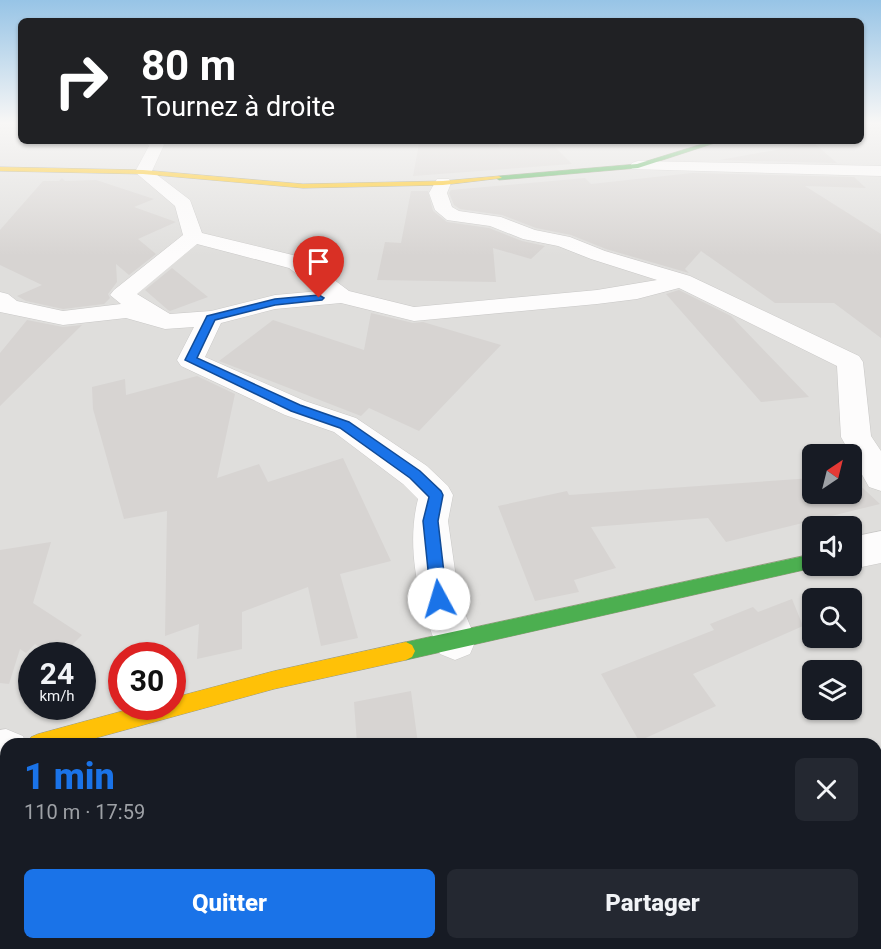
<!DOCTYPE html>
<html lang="fr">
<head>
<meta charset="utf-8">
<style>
  :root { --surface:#171b24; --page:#242831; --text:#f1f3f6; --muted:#9ea1a6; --accent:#1a73e8 }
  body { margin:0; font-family:Roboto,sans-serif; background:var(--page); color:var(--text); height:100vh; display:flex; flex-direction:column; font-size:22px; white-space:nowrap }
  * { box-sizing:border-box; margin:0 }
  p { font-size:20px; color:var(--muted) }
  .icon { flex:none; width:33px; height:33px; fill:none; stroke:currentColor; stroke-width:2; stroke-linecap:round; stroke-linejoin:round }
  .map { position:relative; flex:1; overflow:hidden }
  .drawer { position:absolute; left:0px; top:738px; width:882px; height:212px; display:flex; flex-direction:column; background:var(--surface); border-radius:18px 18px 0 0; box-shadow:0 2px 4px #0004 }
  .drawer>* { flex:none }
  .top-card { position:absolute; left:18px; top:18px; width:846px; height:126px; border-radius:9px; box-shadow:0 2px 4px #0004; background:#202124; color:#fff; overflow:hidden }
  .needle { width:39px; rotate:35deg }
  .controls { position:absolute; left:802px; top:444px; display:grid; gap:12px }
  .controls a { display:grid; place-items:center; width:60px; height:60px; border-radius:9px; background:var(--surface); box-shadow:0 2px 4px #0004; font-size:30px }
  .speed { position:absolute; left:18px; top:642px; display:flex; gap:12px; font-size:30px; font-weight:700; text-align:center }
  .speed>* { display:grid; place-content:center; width:78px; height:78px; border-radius:50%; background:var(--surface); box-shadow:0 2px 4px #0004; line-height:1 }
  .speed small { font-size:15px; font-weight:400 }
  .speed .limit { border:9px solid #d22; background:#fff; color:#111 }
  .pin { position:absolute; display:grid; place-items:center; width:51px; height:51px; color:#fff; margin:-62px -26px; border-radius:50% 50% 50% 0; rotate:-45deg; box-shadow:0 0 6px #0007 }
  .pin .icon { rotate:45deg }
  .me { position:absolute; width:66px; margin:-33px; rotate:354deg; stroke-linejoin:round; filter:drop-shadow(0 0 4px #0008) }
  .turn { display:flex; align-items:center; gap:21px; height:126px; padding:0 24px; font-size:27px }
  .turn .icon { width:78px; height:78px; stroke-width:2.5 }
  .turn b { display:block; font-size:42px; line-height:51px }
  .round { display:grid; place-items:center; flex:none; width:63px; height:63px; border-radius:9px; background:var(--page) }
  .head { display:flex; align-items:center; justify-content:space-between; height:102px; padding:0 24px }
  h1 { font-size:36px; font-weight:800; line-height:45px; color:var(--accent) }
  .cta { display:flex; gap:12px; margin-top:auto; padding:12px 24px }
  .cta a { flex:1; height:69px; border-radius:9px; background:var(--accent); color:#fff; font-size:24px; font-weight:800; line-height:69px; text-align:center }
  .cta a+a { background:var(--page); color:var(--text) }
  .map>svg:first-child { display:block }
  .residential { fill:#dfdedc; fill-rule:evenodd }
  .building { fill:#d7d4d2 }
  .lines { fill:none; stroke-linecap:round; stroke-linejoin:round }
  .street-casing { stroke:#c9c8c7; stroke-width:1 }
  .fast-casing { stroke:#999a82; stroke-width:1 }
  .slow-casing { stroke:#999a82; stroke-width:1 }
  .street { fill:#fdfcfc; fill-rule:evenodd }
  .fast { fill:#4caf50; fill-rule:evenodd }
  .slow { fill:#ffc107; fill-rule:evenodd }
  .route { fill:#1a73e8; stroke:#114b97; stroke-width:1.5 }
</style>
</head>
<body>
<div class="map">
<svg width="881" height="949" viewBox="0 0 881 949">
  <rect width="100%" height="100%" fill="#f0eeeb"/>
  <path class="residential" d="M 0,123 L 21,123 L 21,141 L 861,141 L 861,123 L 881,123 L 881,949 L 0,949 ZM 813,454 L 852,454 L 852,494 L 813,494 ZM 813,526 L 852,526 L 852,566 L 813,566 ZM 813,598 L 852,598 L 852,638 L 813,638 ZM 32,656 L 82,656 L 82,706 L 32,706 ZM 122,656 L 172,656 L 172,706 L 122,706 ZM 813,670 L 852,670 L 852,710 L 813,710 ZM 6,744 L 876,744 L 876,944 L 6,944 Z"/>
  <path class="building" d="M 497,142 L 501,150 L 555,147 L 572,164 L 413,176 L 419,144 Z
    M 814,143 L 837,163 L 720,160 Z
    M 692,173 L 854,177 L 866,188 L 805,186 L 881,234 L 881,338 L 834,303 L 775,303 L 701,251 L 685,269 L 689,273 L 606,249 L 571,235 L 536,228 L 502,215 L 460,209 L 454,205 L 449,193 L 451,190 L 585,178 L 591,184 Z
    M 62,178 L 65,181 L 96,180 L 154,199 L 134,207 L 176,222 L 138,239 L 156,254 L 129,275 L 116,264 L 117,282 L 108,294 L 110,298 L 104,304 L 63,309 L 26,301 L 17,296 L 42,285 L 0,265 L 0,230 L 43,181 L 59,181 Z
    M 411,191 L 428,191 L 433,211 L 447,222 L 489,228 L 522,241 L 545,246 L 531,259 L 493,248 L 496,282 L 377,280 L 385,242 L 401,243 Z
    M 172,268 L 208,297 L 170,311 L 168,310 L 145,290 Z
    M 679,290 L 731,316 L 809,397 L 761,402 L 666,294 Z
    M 371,313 L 413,323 L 423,322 L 501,345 L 419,431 L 369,408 L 361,416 L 219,361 L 273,320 L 364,350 Z
    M 27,320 L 63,327 L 82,325 L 0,406 L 0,353 Z
    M 197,376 L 235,394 L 217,478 L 259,464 L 268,482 L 343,458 L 391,561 L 340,574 L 358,638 L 321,646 L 308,587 L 242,612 L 242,649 L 197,659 L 199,624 L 165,636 L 167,511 L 124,519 L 93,409 L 92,387 L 125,379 L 126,395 Z
    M 813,478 L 813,494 L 852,494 L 852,478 L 880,504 L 726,542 L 708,518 L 591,527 L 616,568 L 574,580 L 579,592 L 535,601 L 498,506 L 567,491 L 569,495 Z
    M 51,542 L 33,603 L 82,635 L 61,656 L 52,656 L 35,644 L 26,653 L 20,649 L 9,684 L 0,683 L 0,550 Z
    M 792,599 L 803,626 L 693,674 L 716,706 L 639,741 L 601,674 L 714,630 L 710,624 L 753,607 L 758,612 Z
    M 411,691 L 418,744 L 357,744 L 354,702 Z"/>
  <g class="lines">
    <defs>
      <path id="street" d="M 146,141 L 161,141 L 164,145 L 152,171 L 190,200 L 202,233 L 305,258 L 349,291 L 414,307 L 597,290 L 657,280 L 591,259 L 558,246 L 523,239 L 490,226 L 447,220 L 435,210 L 429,193 L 437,179 L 449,179 L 451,183 L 447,193 L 452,207 L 459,211 L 501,217 L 535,230 L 570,237 L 605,251 L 690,276 L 859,356 L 863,362 L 871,436 L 881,451 L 881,491 L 869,487 L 841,437 L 837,366 L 679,288 L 637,299 L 597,304 L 414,321 L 341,303 L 275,309 L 221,323 L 205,357 L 305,401 L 356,418 L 427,466 L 448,486 L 453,495 L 448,521 L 459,599 L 476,640 L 470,654 L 455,660 L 440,654 C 420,607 405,550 418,499 L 403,484 L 334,432 L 285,415 L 181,366 L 177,360 L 194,327 L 165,329 L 126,318 L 63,325 L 0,312 L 0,292 L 8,294 L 17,301 L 63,311 L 121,304 L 110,295 L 114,290 L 183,235 L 175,206 L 135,172 L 149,146 ZM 197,244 L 289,268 L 320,291 L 275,295 L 211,311 L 170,314 L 137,294 Z
        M 638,161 L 881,166 L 881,176 L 632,169 L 630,166 L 632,163 Z
        M 881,531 L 881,563 L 852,569 L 842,566 L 852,566 L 852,537 Z
        M 6,729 L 23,736 L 26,744 L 6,744 L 6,777 L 0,778 L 0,730 Z"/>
      <path id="fast" d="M 712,141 L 721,141 L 638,168 L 499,180 L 496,178 L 499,176 L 637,164 Z
        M 813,554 L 813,566 L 819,566 L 813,568 L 406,660 L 400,657 L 397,651 L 400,645 L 406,642 Z"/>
      <path id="slow" d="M 0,167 L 143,170 L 303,184 L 443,181 L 499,176 L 502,178 L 443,185 L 303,188 L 143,174 L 0,171 Z
        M 406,642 L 412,645 L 415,651 L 412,657 L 406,660 L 274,689 L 74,744 L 28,744 L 31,737 L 38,734 L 141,706 L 172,706 L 172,698 L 274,671 Z"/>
    </defs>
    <use href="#street" class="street-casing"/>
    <use href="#fast" class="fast-casing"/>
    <use href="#slow" class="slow-casing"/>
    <use href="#street" class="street"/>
    <use href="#fast" class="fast"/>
    <use href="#slow" class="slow"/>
  </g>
  <linearGradient id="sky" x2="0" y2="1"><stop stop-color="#97c4e6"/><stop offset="0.48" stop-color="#f8f7f6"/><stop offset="1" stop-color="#f8f7f6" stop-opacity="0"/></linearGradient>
  <rect width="881" height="256" fill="url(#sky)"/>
  <path class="route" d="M 319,295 L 324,298 L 322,300 L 275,305 L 215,320 L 197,358 L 300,405 L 349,422 L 420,471 L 441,491 L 443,495 L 438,521 L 447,599 L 445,605 L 439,607 L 433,605 L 431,599 L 423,521 L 429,497 L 410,478 L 340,428 L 291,411 L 185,360 L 207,316 L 275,299 Z"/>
</svg>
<div class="controls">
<a><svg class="needle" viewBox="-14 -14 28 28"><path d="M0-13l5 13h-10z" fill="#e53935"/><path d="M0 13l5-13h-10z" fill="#9ea1a6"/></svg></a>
<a><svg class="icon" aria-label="sound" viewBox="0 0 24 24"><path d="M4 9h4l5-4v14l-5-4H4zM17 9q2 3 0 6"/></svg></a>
<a><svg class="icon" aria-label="search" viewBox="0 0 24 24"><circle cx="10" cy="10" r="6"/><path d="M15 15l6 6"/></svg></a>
<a><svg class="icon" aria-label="layers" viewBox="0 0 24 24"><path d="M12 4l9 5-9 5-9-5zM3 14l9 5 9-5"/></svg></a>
</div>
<div class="speed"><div>24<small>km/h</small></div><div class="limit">30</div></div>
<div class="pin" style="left:319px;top:298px;background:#d93025"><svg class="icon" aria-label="arrive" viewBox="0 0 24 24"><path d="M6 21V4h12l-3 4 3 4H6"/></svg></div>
<svg class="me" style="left:439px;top:599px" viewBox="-20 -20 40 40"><circle r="19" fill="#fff"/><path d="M0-13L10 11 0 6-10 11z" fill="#1a73e8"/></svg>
<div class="top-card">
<div class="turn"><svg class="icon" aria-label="right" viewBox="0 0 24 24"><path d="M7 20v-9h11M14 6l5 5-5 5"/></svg><div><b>80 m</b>Tournez à droite</div></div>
</div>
<section class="drawer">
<div class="head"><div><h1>1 min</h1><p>110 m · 17:59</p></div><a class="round"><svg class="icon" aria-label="close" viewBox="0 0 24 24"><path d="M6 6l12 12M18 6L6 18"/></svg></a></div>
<div class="cta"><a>Quitter</a><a>Partager</a></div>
</section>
</div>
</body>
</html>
